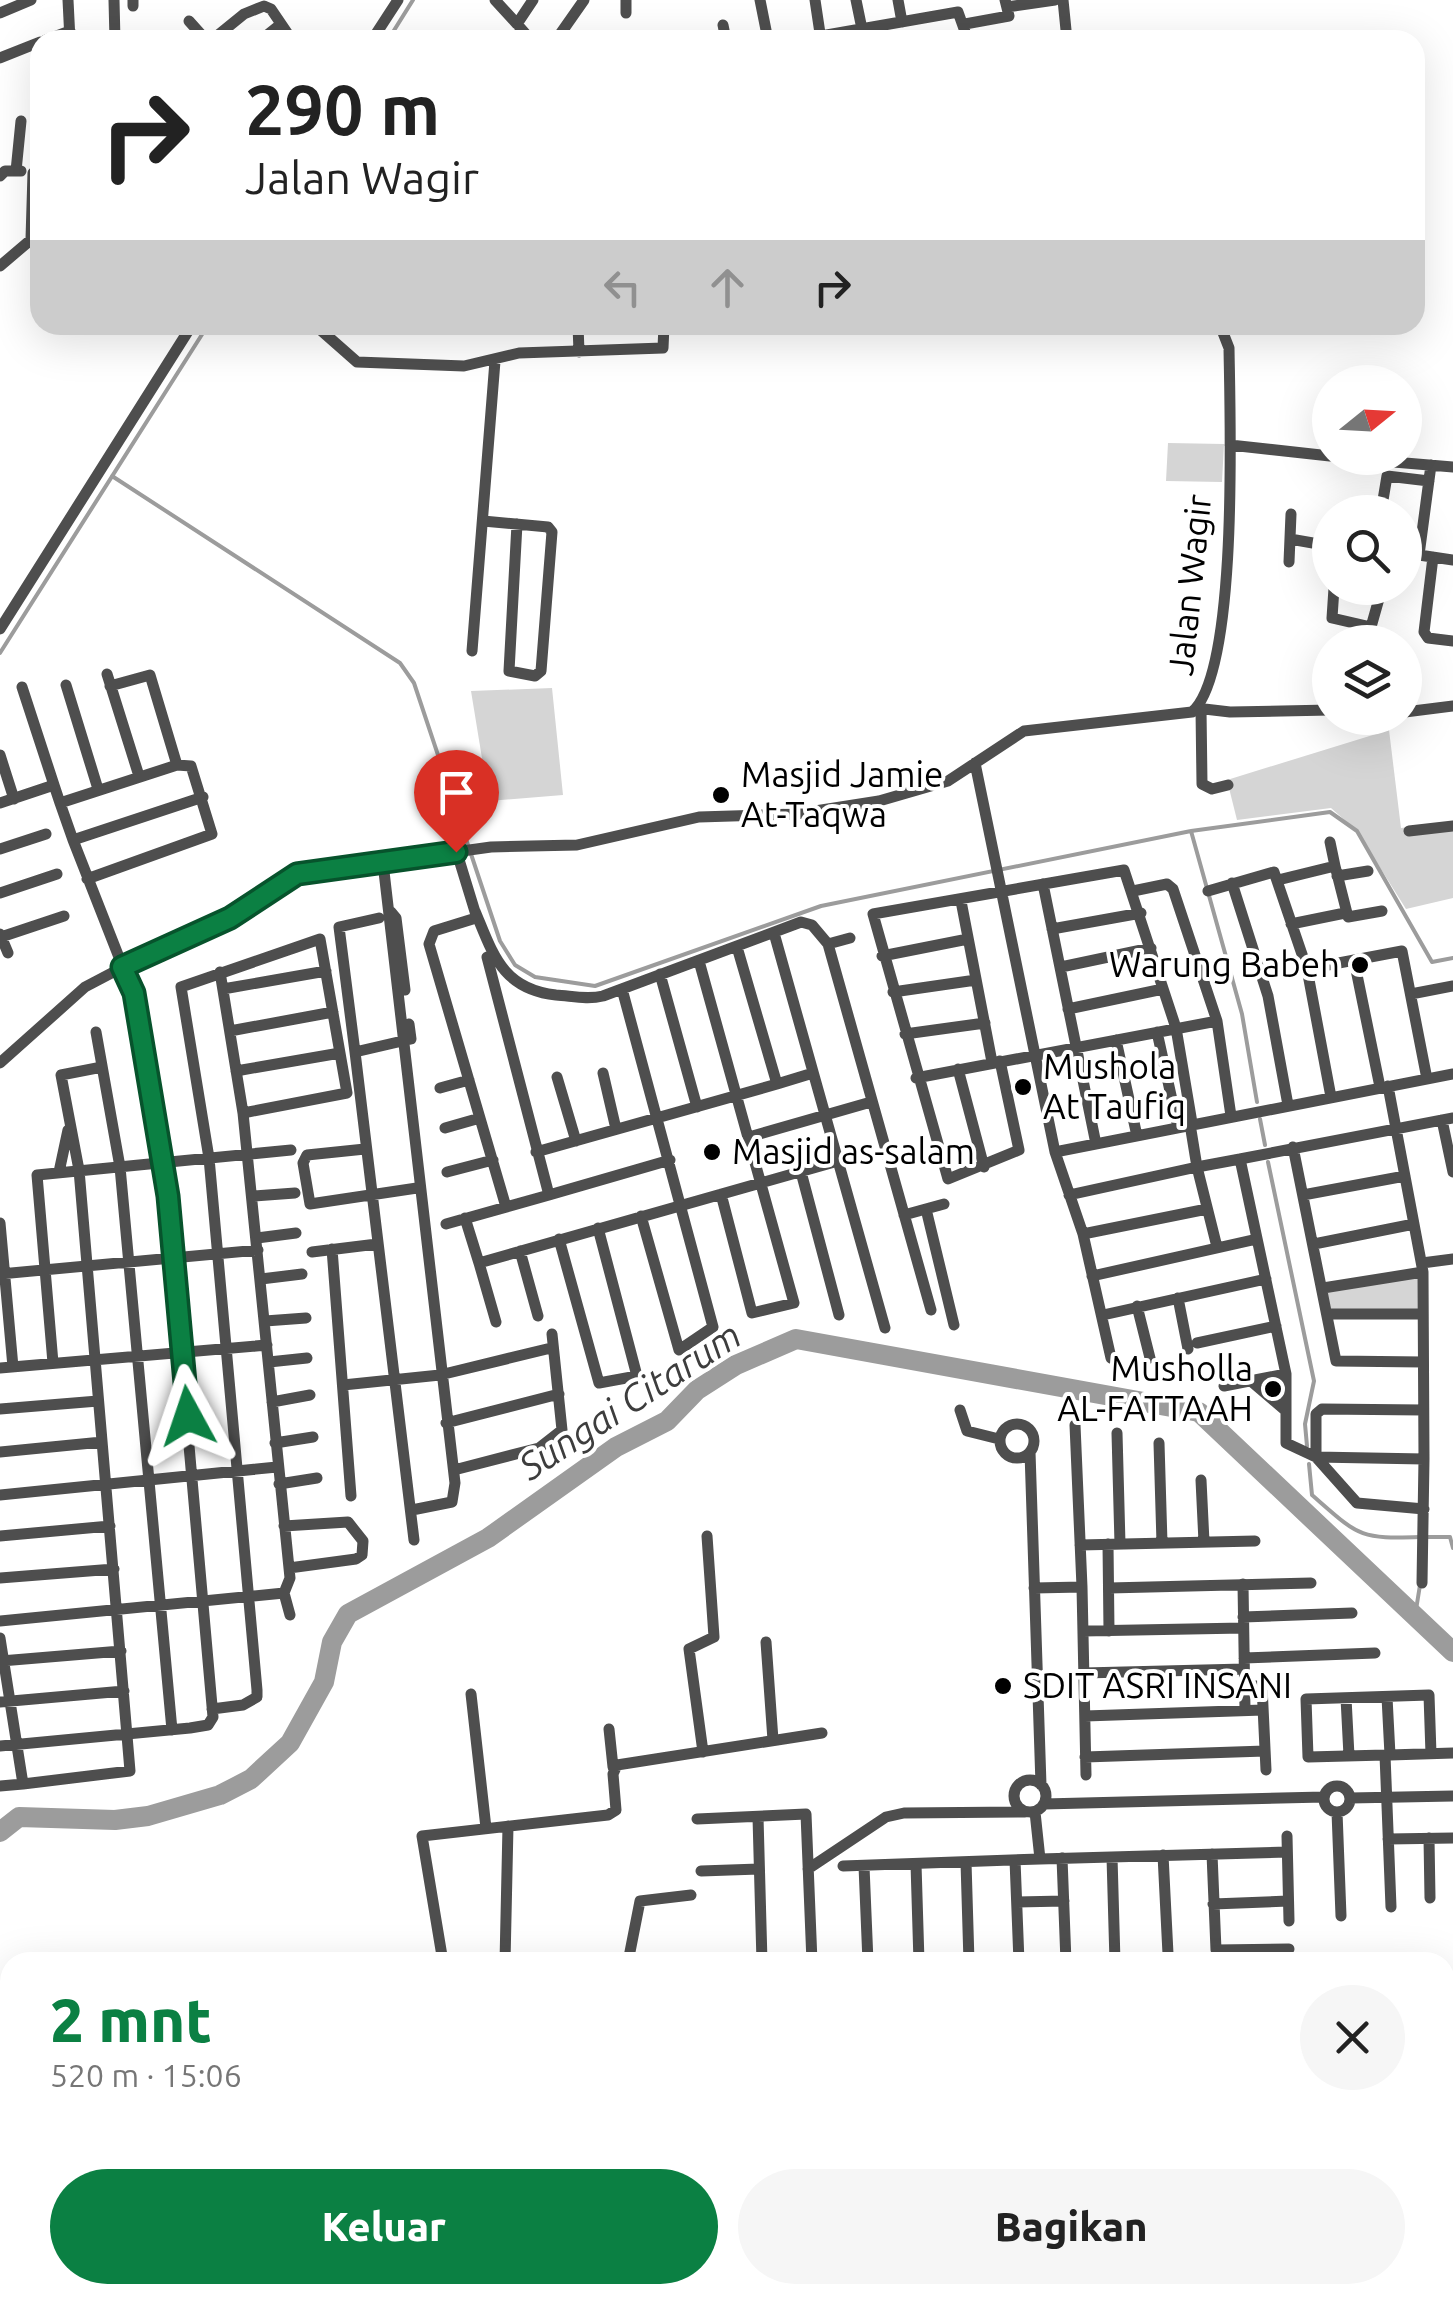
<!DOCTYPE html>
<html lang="id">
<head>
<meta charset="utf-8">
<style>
  :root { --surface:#fff; --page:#f6f6f6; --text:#222; --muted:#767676; --accent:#0b8043 }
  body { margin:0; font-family:Ubuntu,sans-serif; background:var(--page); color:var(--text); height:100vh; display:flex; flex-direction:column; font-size:38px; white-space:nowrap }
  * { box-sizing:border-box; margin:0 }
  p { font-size:32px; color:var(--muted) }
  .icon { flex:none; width:55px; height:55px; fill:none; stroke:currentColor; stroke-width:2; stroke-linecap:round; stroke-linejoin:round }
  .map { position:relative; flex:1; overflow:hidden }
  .side { position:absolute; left:0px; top:1952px; width:1455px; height:352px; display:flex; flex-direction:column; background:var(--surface); border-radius:30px 30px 0 0; box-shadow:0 10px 40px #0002 }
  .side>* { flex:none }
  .top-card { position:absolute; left:30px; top:30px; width:1395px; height:305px; border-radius:30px; box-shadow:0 10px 40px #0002; background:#fff; color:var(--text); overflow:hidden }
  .needle { width:65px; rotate:72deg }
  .buttons { position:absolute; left:1312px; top:365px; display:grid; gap:20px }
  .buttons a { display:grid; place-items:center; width:110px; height:110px; border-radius:50%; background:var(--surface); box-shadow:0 10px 40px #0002; font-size:50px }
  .pin { position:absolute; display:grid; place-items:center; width:85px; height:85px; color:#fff; margin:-102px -42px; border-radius:50% 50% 50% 0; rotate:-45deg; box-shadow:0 0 10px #0007 }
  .pin .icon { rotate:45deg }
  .me { position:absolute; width:110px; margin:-55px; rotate:355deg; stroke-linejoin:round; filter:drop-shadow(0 0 8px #0008) }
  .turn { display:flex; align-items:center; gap:35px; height:210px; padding:0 50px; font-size:45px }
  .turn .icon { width:130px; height:130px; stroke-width:2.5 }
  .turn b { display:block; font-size:70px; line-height:85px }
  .lanes { display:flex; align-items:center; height:95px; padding:0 50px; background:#0003; justify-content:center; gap:50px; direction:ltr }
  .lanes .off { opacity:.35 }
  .round { display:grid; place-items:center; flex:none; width:105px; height:105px; border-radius:52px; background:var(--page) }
  .head { display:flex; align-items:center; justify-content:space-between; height:170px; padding:0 50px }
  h1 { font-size:60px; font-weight:800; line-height:75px; color:var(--accent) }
  .cta { display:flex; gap:20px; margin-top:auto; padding:20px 50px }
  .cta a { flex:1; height:115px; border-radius:60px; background:var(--accent); color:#fff; font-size:40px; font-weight:800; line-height:115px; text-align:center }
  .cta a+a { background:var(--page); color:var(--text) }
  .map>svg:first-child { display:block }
  .green { fill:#d5d5d5 }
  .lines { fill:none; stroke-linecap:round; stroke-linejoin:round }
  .stream { stroke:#9c9c9c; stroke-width:4 }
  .river { stroke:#9c9c9c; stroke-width:20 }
  .minor { stroke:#4e4e4e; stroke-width:11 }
  .route-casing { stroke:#07532c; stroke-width:25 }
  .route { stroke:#0b8043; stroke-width:18 }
  .poi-dot { fill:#000; stroke:#fff; stroke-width:4 }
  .labels { text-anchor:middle; stroke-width:8; stroke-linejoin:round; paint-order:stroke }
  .street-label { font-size:35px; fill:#000; stroke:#fff }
  .poi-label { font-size:35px; fill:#000; stroke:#fff; text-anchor:start }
  .water-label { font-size:38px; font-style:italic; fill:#3d3d3d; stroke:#fff }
</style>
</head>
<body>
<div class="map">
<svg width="1453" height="2304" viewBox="0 0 1453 2304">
  <rect width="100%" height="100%" fill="#fff"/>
  <path class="green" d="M 1168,443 L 1224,444 L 1222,482 L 1166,481 Z
    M 552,688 L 563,795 L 489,801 L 471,691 Z
    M 1389,730 L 1401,828 L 1453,822 L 1453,898 L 1406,909 L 1357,831 L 1331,808 L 1237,820 L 1227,780 Z
    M 1423,1272 L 1423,1314 L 1328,1314 L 1323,1288 Z"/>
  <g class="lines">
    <path class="stream" d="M 388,40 L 413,0
      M 112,476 L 400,663 L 414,683 L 500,941 L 515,965 L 535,977 L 595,986 L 821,906 L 1191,831 L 1330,812 L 1357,831 L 1432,962 L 1453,958
      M 0,653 L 208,325
      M 1191,831 L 1242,1014 L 1257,1102
      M 1260,1119 L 1265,1145
      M 1268,1162 L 1314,1381 L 1305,1424 L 1307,1446
      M 1309,1464 L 1312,1495 C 1359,1536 1358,1539 1420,1537
      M 1427,1537 L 1450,1537 L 1453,1548
      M 1415,1616 L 1420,1585"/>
    <path class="river" d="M 0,1832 L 19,1817 L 115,1820 L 148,1816 L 220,1795 L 251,1779 L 290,1743 L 324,1682 L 332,1642 L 348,1614 L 488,1538 L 616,1447 L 667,1421 L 697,1390 L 736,1365 L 796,1339 L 1199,1412 L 1453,1652"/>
    <path class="minor" d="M 68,0 L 70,40
      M 114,0 L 115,40
      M 133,0 L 133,6
      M 495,0 L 517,24
      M 760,0 L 768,40
      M 815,0 L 821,40
      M 856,0 L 862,29
      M 898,0 L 902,22
      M 1063,0 L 1067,40
      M 1007,7 L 1055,0
      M 0,13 L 31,0
      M 626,13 L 626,0
      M 189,21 L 206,40
      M 965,24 L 1009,16 L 1005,0
      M 723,25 L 726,40
      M 821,36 L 958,12 L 968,40
      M 46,40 L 70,31
      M 212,40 L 244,14 L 264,6 L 271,9 L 292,40
      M 261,40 L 281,24
      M 313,40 L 319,36
      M 372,40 L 398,0
      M 531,40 L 517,24 L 533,0
      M 556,40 L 584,0
      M 0,58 L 40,42
      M 16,171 L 21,121
      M 33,173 L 31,239 L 40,249
      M 0,176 L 5,171 L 21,171
      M 0,266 L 40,232
      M 315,325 L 357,362 L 464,366 L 519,353 L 663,348 L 664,325
      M 578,325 L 579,352
      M 1230,445 L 1330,456
      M 1346,458 L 1453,467
      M 1431,465 L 1419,555 L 1453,560
      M 1381,512 L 1387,476 L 1429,481
      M 483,521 L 548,527 L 552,532 L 541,671 L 535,676 L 509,671 L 517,524
      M 1290,539 L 1330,546
      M 1433,557 L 1424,632 L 1428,638 L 1453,641
      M 1289,562 L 1291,514
      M 1334,588 L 1332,618 L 1371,627 L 1382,588
      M 0,629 L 192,325
      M 472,651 L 495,361
      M 107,674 L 139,776
      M 66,685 L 98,789
      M 110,686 L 150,675 L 177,765
      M 22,687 L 54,785
      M 1196,708 L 1230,712 L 1330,710
      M 1201,709 L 1202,784 L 1212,789 L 1228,785
      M 1405,712 L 1453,706
      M 0,755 L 14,799
      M 975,763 L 1055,1152
      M 0,803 L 54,785 L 60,803 L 177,765 L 191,766 L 212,834 L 87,879
      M 60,803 L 73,840
      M 1409,831 L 1453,826
      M 1330,842 L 1335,866
      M 0,849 L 46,834
      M 457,853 L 476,915
      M 383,863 L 455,1483 L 452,1502 L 412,1510
      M 1337,876 L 1368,871
      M 1278,880 L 1335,866 L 1348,917 L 1382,911
      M 1232,883 L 1268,996 L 1288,1105
      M 1043,884 L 1096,1144
      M 1133,891 L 1167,884 L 1173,889 L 1217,1021 L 1231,1116
      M 1208,891 L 1274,872 L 1307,969
      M 0,893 L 57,874
      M 961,901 L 992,1062
      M 475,911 C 493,954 502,989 556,995 C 572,996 587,1000 603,996 L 801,922 L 812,925 L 828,944 L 931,1310
      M 391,912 L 396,918 L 405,990
      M 379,918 L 339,927 L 355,1052 L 411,1039 L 409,1024
      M 476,918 L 434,931 L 429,944 L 506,1207
      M 1291,924 L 1345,913
      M 1052,929 L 1141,913
      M 774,933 L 885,1328
      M 0,934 L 8,953
      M 1,937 L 64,916
      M 828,944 L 850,938
      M 737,947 L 777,1084 L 813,1073
      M 882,956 L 968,939
      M 1354,960 L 1380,1087
      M 699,961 L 794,1303 L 752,1313 L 721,1194
      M 1061,967 L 1151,948
      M 220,972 L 243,1113
      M 660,974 L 697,1107
      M 223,989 L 326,971
      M 622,989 L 713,1327 L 679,1350 L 641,1216
      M 893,992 L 976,980
      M 1411,994 L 1453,986
      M 1068,1009 L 1163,989
      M 230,1031 L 333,1012
      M 96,1032 L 120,1167 L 172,1730
      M 1157,1032 L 1178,1127
      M 905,1034 L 985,1023
      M 1116,1040 L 1137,1136
      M 355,1052 L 414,1540
      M 1000,1061 L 1019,1150 L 948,1179 L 873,914 L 1124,870 L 1176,1028 L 1192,1123
      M 0,1063 L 85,987 L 163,946 L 230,918 L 297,874 L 491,847 L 577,845 L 699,817 L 796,814 L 879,801 L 948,781 L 1024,731 L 1192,712 C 1239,671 1230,416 1229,348 L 1220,325
      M 958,1069 L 984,1167
      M 236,1071 L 340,1053
      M 603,1073 L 616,1129
      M 557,1077 L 576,1141
      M 916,1078 L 1217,1021
      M 440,1088 L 469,1080
      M 1331,1097 L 1307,969 L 1402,951 L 1427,1079
      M 1442,1120 L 1453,1172
      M 1190,1124 L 1197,1167 L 1240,1159 L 1286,1374 L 1286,1443 L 1316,1457 L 1424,1459 L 1423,1272 L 1388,1086
      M 445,1128 L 480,1118
      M 749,1137 L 871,1102
      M 1293,1147 L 1336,1361 L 1423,1362
      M 365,1149 L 307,1155 L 303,1163 L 310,1204 L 417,1188
      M 536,1152 L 777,1084
      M 1240,1159 L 1453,1118
      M 59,1172 L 68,1130
      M 447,1172 L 493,1160
      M 801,1172 L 839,1315
      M 549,1195 L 670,1160
      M 1069,1195 L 1197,1167 L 1217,1247
      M 1303,1195 L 1405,1176
      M 254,1196 L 295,1193
      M 926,1209 L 954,1325
      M 904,1215 L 944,1204
      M 465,1218 L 479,1263 L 838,1161
      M 0,1223 L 13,1367
      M 446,1224 L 549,1195 L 487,957
      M 1083,1234 L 1207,1209
      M 257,1238 L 296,1233
      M 559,1239 L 599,1383 L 637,1376 L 598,1228
      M 1314,1244 L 1414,1224
      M 332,1249 L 351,1496
      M 520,1251 L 538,1316
      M 312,1252 L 377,1244
      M 479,1263 L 496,1322
      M 1422,1263 L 1453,1259
      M 0,1274 L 258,1250
      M 1092,1276 L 1257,1239
      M 261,1279 L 302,1274
      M 1323,1288 L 1423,1272
      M 1178,1298 L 1188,1349
      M 1137,1306 L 1150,1358
      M 1328,1314 L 1423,1314
      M 1103,1315 L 1266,1279
      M 265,1321 L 306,1318
      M 1197,1343 L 1276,1326
      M 1111,1358 L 1083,1234 L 1055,1152 L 1453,1074
      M 269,1362 L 307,1358
      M 53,1363 L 37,1175 L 291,1150
      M 0,1368 L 267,1345
      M 1251,1381 L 1285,1410
      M 343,1385 L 440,1375 L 551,1348
      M 1224,1386 L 1286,1374
      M 272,1402 L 310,1395
      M 0,1409 L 98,1401
      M 960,1410 L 967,1431 L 999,1439
      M 1423,1410 L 1322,1409 L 1316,1414 L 1316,1457 L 1357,1503 L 1424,1509
      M 446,1423 L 559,1394
      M1000 1441a17 17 0 1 1 34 0a17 17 0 1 1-34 0Z
      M 1117,1433 L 1120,1544
      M 275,1443 L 313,1437
      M 1159,1443 L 1162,1543
      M 0,1452 L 102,1442
      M 1030,1452 L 1041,1785
      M 454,1470 L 539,1448 L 562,1430 L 552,1334
      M 1201,1480 L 1204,1542
      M 279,1484 L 317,1478
      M 0,1495 L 277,1467
      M 284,1526 L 348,1522 L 363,1541 L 362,1555 L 356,1559 L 289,1568
      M 0,1536 L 110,1526
      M 1108,1544 L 1109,1631
      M 1080,1545 L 1255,1541
      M 0,1578 L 114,1569
      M 1422,1583 L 1424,1459
      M 1243,1584 L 1245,1710
      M 1082,1587 L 1086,1775
      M 1034,1588 L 1082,1587 L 1075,1425
      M 1109,1588 L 1311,1583
      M 1243,1617 L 1352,1613
      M 0,1621 L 284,1593
      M 1083,1631 L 1243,1628
      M 0,1638 L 23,1784 L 130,1771 L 79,1170 L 61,1075 L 102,1067
      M 766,1642 L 773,1740
      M 1244,1658 L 1375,1653
      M 1,1661 L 121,1651
      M 1084,1673 L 1244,1669
      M 1244,1686 L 1262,1686 L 1266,1770
      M 471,1694 L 486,1828
      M 1387,1697 L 1390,1755
      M 1346,1698 L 1349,1756
      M 0,1702 L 124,1691
      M 212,1709 L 243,1705 L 257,1697 L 257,1690 L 209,1158 L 181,987 L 320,939 L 347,1093 L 243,1113 L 290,1578 L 284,1593 L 290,1615
      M 1085,1716 L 1263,1710
      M 609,1729 L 613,1767
      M 0,1746 L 190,1728 L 208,1725 L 213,1717 L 164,1163 L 133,993 L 73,840 L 203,797
      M 703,1752 L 689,1649 L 714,1637 L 707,1536
      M 1431,1754 L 1429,1695 L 1306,1699 L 1308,1757 L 1385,1755 L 1390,1755 L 1453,1753
      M 1385,1755 L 1391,1907
      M 1085,1757 L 1265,1751
      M1014 1796a16 16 0 1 1 32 0a16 16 0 1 1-32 0Z
      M1324 1799a13 13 0 1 1 26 0a13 13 0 1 1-26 0Z
      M 0,1786 L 23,1784
      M 1350,1798 L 1453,1796
      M 1044,1804 L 1324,1797
      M 1337,1812 L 1341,1916
      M 758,1817 L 762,1962
      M 697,1819 L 806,1814 L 812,1962
      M 1287,1836 L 1289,1921
      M 1429,1838 L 1430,1898
      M 1388,1839 L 1453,1838
      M 1212,1854 L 1216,1950 L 1289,1949
      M 1163,1855 L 1168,1954
      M 1112,1857 L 1115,1962
      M 1062,1858 L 1066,1962
      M 1040,1859 L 1287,1852
      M 1015,1860 L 1019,1962
      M 966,1862 L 969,1962
      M 916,1864 L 919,1962
      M 843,1866 L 1040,1859 L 1035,1812
      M 864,1866 L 868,1962
      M 808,1869 L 886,1817 L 904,1813 L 1025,1812
      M 701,1871 L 759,1869
      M 1017,1902 L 1064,1901
      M 1213,1904 L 1288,1901
      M 443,1962 L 422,1836 L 608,1815 L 616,1810 L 613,1774 L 617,1765 L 822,1733
      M 505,1962 L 508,1826
      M 628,1962 L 640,1901 L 691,1895
      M 0,2136 L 10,2131
      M 156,2295 L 158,2304
      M 198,2295 L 200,2304
      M 363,2295 L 365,2304
      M 379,2295 L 381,2304
      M 1060,2295 L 1066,2304
      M 1108,2295 L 1118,2304"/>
  </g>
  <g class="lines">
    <defs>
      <path id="route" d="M 188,1416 L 168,1196 L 134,993 L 122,967 L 230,918 L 297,874 L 456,852"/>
    </defs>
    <use href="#route" class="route-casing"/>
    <use href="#route" class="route"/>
  </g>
  <g class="poi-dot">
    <circle cx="721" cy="795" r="10"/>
    <circle cx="1360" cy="965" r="10"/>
    <circle cx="1023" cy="1087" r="10"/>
    <circle cx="712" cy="1152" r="10"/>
    <circle cx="1273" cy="1389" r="10"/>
    <circle cx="1003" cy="1686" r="10"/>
  </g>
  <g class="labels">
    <g class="street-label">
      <text transform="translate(1190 585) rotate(-84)" y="12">Jalan Wagir</text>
    </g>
    <g class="poi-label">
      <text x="741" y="787">Masjid Jamie<tspan x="741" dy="40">At-Taqwa</tspan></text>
      <text x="1340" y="977" text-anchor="end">Warung Babeh</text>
      <text x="1043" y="1079">Mushola<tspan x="1043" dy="40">At Taufiq</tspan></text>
      <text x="732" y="1164">Masjid as-salam</text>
      <text x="1253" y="1381" text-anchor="end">Musholla<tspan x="1253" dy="40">AL-FATTAAH</tspan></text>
      <text x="1023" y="1698">SDIT ASRI INSANI</text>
    </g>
    <g class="water-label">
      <text transform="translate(630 1401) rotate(-33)" y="13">Sungai Citarum</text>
    </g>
  </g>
</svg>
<div class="buttons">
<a><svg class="needle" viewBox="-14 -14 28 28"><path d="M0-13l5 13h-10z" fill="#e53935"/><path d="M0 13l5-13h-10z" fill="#767676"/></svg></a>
<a><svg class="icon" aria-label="search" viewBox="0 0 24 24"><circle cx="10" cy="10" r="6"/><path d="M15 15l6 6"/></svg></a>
<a><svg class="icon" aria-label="layers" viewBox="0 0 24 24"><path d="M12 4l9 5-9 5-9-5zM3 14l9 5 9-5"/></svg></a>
</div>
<div class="pin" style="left:456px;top:852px;background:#d93025"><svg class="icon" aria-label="arrive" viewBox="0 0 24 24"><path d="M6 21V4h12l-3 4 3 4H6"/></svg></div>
<svg class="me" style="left:188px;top:1416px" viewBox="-20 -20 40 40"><path d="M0-17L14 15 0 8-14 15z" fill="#0b8043" stroke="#fff" stroke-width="4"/></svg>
<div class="top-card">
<div class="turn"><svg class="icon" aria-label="right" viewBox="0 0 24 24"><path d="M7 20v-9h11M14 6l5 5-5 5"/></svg><div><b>290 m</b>Jalan Wagir</div></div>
<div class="lanes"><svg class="icon off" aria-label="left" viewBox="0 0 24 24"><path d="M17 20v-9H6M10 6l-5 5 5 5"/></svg><svg class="icon off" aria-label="ahead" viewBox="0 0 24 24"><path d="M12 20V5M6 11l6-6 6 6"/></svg><svg class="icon" aria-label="right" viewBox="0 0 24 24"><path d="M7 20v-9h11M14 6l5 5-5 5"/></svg></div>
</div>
<section class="side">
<div class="head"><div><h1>2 mnt</h1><p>520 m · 15:06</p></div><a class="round"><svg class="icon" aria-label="close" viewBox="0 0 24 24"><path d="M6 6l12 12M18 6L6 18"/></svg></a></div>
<div class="cta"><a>Keluar</a><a>Bagikan</a></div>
</section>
</div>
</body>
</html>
